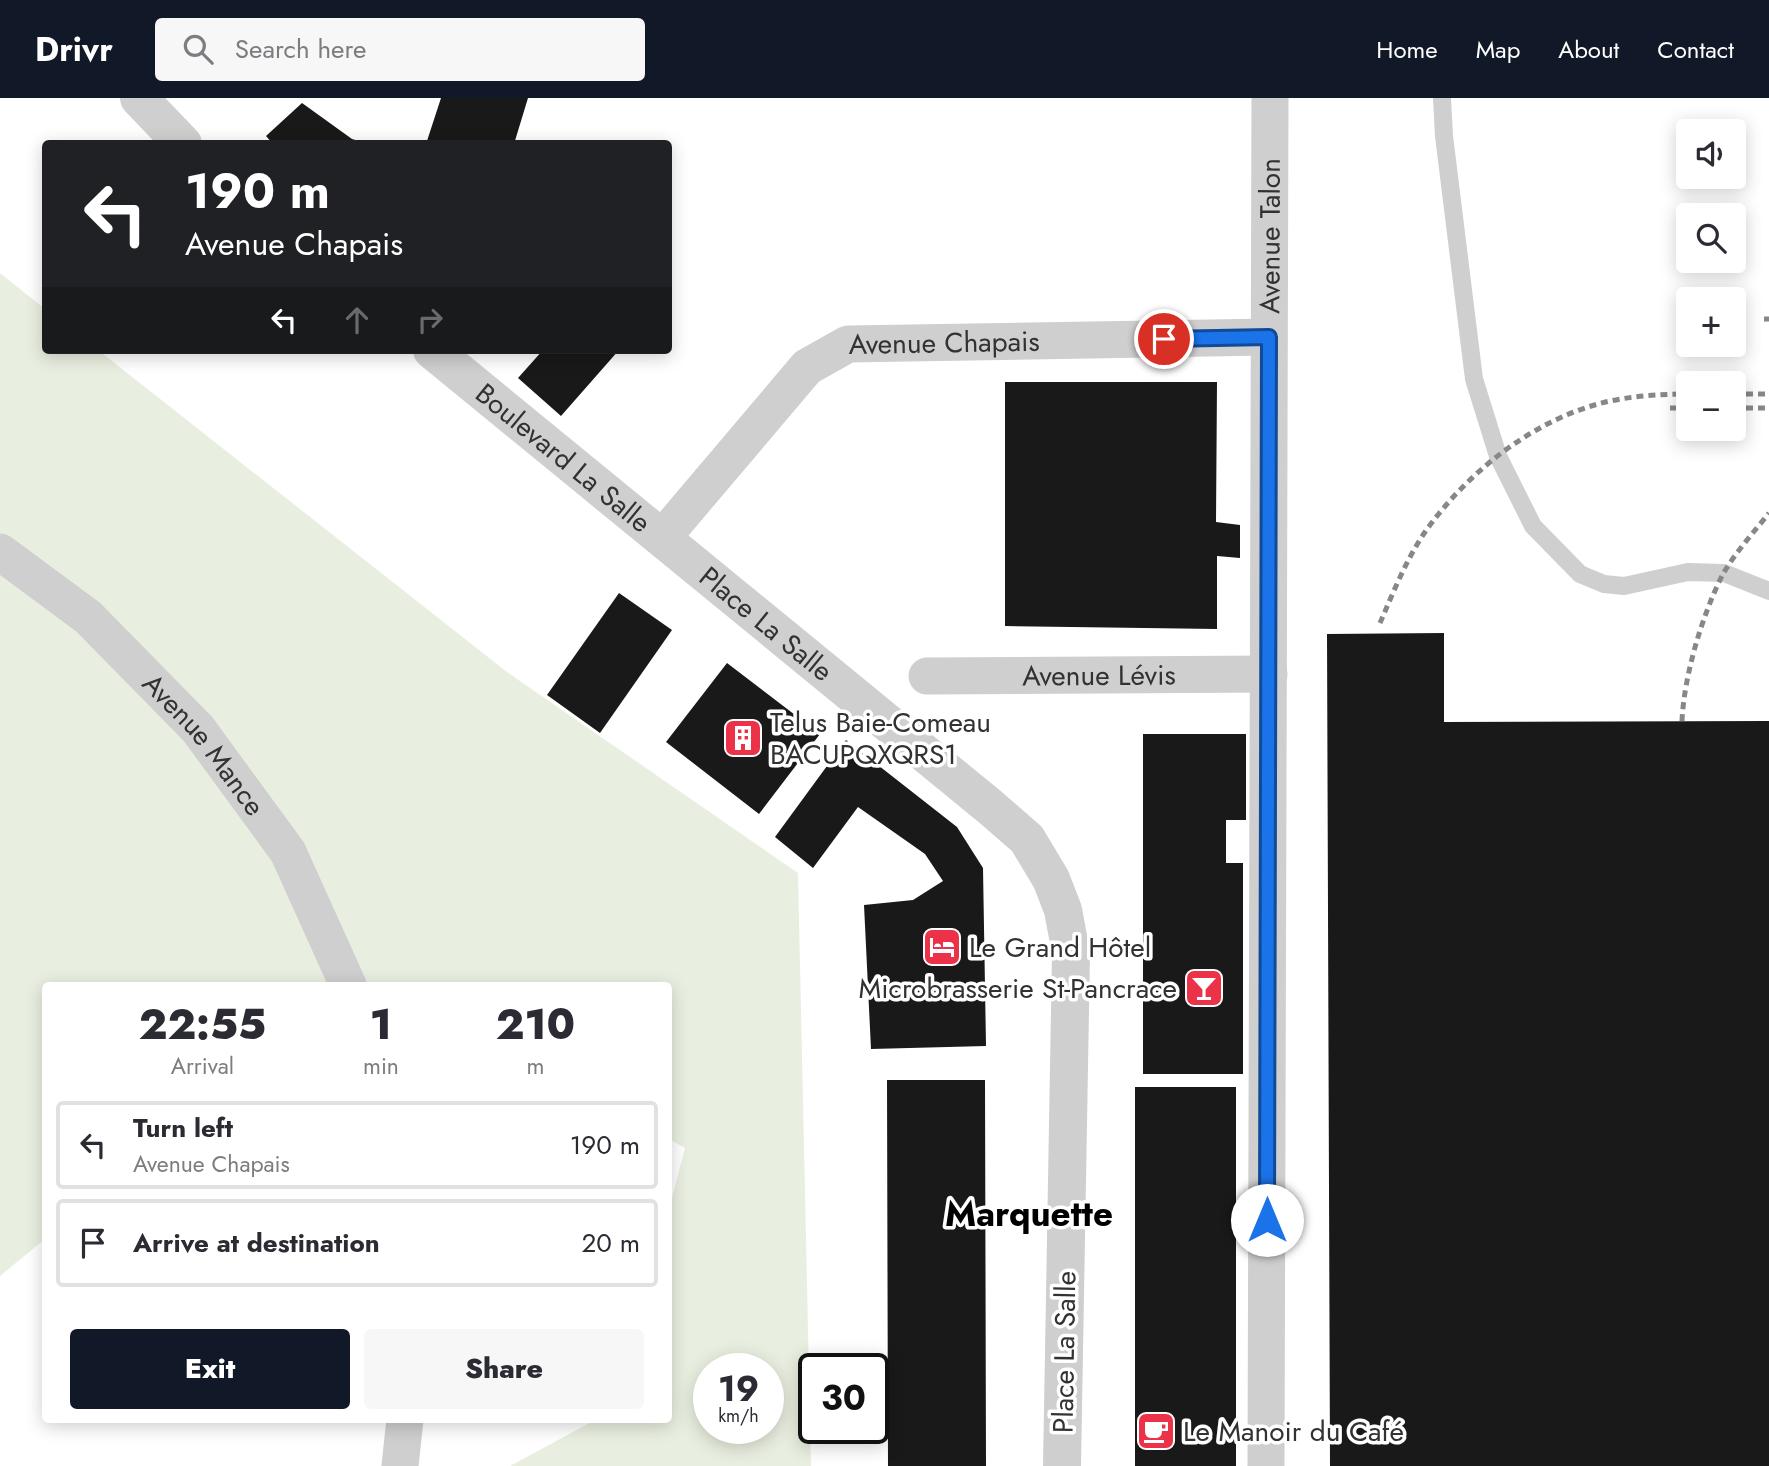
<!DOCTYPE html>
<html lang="en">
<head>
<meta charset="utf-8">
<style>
  :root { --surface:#fff; --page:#f7f7f7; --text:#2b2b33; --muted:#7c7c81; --line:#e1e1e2; --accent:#111827 }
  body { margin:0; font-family:Jost,sans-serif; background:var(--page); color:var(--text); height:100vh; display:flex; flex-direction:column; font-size:26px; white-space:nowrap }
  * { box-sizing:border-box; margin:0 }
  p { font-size:23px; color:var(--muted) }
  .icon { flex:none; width:38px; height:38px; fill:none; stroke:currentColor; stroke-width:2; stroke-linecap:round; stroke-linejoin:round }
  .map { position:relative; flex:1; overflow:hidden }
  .drawer { position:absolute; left:42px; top:884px; width:630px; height:441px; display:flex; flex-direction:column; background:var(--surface); border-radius:7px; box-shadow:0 4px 18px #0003 }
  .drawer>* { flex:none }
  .guide { position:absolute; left:42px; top:42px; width:630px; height:214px; border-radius:7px; box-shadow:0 4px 18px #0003; background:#202124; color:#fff; overflow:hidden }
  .controls { position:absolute; left:1676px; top:21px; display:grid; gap:14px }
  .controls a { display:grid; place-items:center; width:70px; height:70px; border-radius:7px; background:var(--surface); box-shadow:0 4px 18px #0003; font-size:35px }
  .speed { position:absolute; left:693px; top:1255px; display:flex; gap:14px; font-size:35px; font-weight:700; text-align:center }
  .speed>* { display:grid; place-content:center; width:91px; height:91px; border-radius:50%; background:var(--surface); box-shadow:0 4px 18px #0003; line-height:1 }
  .speed small { font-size:18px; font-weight:400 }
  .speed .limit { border:4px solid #111; border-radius:10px; background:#fff; color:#111 }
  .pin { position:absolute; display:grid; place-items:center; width:60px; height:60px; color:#fff; margin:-30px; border:4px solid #fff; border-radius:50%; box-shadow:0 2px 7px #0007 }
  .me { position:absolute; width:77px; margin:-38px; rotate:0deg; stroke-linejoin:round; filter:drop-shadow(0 0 5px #0008) }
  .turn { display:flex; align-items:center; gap:24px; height:147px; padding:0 28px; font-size:32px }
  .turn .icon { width:91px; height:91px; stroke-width:2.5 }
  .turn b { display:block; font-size:49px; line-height:60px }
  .lanes { display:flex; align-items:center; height:66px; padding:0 28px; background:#0003; justify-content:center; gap:35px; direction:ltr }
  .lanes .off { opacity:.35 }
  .eta { display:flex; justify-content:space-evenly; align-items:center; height:119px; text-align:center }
  .eta b { font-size:42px; font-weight:800; line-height:49px }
  .action { display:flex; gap:14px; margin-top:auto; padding:14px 28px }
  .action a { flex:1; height:80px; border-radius:7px; background:var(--accent); color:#fff; font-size:28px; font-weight:800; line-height:80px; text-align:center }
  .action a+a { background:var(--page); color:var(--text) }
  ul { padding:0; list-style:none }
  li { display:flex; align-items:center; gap:21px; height:88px; margin:0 14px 10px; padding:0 14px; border:4px solid var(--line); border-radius:7px }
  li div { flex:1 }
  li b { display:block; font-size:26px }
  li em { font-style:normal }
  header { display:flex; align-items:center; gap:42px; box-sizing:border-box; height:98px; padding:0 35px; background:var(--accent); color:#fff }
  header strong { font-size:33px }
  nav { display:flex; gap:38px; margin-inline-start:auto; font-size:24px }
  .search { width:490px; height:63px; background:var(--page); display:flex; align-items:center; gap:18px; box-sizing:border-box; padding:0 24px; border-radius:7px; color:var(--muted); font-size:26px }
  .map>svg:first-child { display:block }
  .green { fill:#e9efe0; fill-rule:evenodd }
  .building { fill:#191919 }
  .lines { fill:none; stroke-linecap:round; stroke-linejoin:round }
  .service { stroke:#cfcfcf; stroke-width:18 }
  .minor { stroke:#cfcfcf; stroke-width:37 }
  .tertiary { stroke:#cfcfcf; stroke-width:38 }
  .rail { stroke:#878787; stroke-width:5; stroke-dasharray:7 5; stroke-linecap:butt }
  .route-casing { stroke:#114b97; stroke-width:18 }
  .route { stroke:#1a73e8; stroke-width:12 }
  .labels { text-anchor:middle; stroke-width:7; stroke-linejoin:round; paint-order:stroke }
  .street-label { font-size:28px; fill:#323232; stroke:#fff }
  .poi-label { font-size:28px; fill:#323232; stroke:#fff; text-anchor:start }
  .district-label { font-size:35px; font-weight:bold; fill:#000; stroke:#fff }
</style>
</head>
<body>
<header>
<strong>Drivr</strong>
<div class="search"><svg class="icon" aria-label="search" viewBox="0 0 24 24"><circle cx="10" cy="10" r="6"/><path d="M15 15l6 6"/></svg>Search here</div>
<nav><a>Home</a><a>Map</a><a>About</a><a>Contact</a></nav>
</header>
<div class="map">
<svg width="1769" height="1368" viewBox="0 0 1769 1368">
  <rect width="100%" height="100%" fill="#fff"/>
  <path class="green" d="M 0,175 L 45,211 L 46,252 L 98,252 L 507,574 L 798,775 L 811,1368 L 510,1368 L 597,1321 L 668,1321 L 669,1111 L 685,1050 L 669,1041 L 668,887 L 46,887 L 45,1141 L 0,1178 ZM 709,1270 L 768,1270 L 768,1330 L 709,1330 Z"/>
  <path class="building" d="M 441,0 L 528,0 L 514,46 L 426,46 Z
    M 302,5 L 352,41 L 369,46 L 273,46 L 266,38 Z
    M 543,252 L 619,252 L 561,318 L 518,280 Z
    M 1005,284 L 1217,284 L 1216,424 L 1240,427 L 1240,460 L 1217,458 L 1217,531 L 1005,528 Z
    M 619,495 L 672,532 L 600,635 L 547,597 Z
    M 1444,535 L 1444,624 L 1769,623 L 1769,1368 L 1330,1368 L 1327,536 Z
    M 727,565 L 820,636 L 759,716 L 666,644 Z
    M 1143,636 L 1246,636 L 1246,722 L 1226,722 L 1226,765 L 1243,765 L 1243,976 L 1143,976 Z
    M 846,642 L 957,729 L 983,770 L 986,948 L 871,951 L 864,807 L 913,802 L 943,783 L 925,756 L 858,709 L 813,770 L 775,739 Z
    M 887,982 L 985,982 L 986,1368 L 888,1368 Z
    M 1135,989 L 1236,989 L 1236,1368 L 1135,1368 Z"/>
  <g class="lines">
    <path class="service" d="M 1442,0 L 1444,38 L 1474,281 L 1498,358 L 1533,428 L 1580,476 L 1604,486 L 1624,488 L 1688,474 L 1724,475 L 1769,493"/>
    <g class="minor">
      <path id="s1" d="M 663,439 L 807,269 L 848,246 L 1269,239"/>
      <path id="s2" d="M 0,454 L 88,519 L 198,631 L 288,754 L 348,887"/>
      <path id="s3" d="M 927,578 L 1269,576"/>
      <path d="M 400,1368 L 405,1321"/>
      <path id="s4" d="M 1266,1368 L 1270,0"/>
    </g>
    <g class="tertiary">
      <path d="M 139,0 L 183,46"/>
      <path id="s5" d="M 432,252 L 989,708 L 1027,741 L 1051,781 L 1063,812 L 1071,855 L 1062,1368"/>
    </g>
    <path class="rail" d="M 1764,221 L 1769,221
      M 1734,296 L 1769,296
      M 1670,310 L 1689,310
      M 1734,310 L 1769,310
      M 1380,525 C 1393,495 1406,462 1425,434 C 1466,376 1529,325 1598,306 C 1627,298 1660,296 1689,296
      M 1682,623 C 1684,578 1702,517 1723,476 C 1735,455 1754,434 1769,415"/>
  </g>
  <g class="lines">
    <defs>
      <path id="route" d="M 1164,241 L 1269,239 L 1267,1122"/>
    </defs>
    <use href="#route" class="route-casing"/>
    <use href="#route" class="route"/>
  </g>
  <defs>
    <symbol id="building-square" viewBox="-11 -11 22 22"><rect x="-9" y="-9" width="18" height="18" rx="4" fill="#eb3249" stroke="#fff"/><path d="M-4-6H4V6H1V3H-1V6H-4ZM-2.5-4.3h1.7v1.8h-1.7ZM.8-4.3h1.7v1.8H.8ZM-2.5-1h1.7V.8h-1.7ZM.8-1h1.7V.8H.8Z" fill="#fff"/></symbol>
    <symbol id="hotel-square" viewBox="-11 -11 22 22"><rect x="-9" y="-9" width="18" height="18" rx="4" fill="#eb3249" stroke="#fff"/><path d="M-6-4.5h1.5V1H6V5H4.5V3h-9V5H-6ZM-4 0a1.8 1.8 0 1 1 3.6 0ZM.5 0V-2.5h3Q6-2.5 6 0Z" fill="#fff"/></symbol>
    <symbol id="bar-square" viewBox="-11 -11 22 22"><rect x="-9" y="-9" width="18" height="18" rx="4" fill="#eb3249" stroke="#fff"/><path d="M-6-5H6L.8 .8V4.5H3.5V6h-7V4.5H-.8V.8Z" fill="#fff"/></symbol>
    <symbol id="cafe-square" viewBox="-11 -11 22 22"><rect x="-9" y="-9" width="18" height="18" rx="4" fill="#eb3249" stroke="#fff"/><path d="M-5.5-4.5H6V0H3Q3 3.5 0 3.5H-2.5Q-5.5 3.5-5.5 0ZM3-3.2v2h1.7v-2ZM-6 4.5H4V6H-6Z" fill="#fff"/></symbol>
  </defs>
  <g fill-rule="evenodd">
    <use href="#building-square" x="721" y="618" width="44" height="44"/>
    <use href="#hotel-square" x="920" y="827" width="44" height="44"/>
    <use href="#bar-square" x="1182" y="868" width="44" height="44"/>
    <use href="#cafe-square" x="1134" y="1311" width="44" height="44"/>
  </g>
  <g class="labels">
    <g class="street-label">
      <text dy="10" stroke="none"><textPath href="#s4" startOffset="1230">Avenue Talon</textPath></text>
      <text dy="10" stroke="none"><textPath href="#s1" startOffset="366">Avenue Chapais</textPath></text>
      <text dy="10" stroke="none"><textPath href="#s5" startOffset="170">Boulevard La Salle</textPath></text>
      <text dy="10" stroke="none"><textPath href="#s5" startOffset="432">Place La Salle</textPath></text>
      <text dy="10" stroke="none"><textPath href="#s3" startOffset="172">Avenue Lévis</textPath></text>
      <text dy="10" stroke="none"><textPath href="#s2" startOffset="282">Avenue Mance</textPath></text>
      <text transform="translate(1064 1254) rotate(-89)" y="10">Place La Salle</text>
    </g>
    <g class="poi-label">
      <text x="770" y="634">Telus Baie-Comeau<tspan x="770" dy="32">BACUPQXQRS1</tspan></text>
      <text x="969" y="859">Le Grand Hôtel</text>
      <text x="1177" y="900" text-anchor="end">Microbrasserie St-Pancrace</text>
      <text x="1183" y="1343">Le Manoir du Café</text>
    </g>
    <g class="district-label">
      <text x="1029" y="1128">Marquette</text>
    </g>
  </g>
</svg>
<div class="controls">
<a><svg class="icon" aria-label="sound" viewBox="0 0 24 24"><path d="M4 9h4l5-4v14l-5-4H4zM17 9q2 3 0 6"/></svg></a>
<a><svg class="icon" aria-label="search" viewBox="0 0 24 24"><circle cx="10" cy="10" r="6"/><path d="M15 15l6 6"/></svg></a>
<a>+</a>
<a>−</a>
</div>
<div class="speed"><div>19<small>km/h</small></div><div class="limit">30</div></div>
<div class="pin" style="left:1164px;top:241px;background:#d93025"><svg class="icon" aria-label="arrive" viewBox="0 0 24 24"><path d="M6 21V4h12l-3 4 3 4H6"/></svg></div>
<svg class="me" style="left:1267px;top:1122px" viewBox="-20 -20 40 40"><circle r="19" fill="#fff"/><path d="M0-13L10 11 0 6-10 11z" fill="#1a73e8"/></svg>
<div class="guide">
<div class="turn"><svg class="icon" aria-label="left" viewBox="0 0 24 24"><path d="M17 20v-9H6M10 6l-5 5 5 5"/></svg><div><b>190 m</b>Avenue Chapais</div></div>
<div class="lanes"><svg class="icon" aria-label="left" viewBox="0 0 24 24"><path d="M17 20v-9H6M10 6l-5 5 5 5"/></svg><svg class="icon off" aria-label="ahead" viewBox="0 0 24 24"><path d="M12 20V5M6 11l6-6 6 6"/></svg><svg class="icon off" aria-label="right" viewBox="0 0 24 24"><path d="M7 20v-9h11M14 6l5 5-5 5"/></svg></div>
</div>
<section class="drawer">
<div class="eta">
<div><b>22:55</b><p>Arrival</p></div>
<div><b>1</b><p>min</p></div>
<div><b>210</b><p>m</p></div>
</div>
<ul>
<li><svg class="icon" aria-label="left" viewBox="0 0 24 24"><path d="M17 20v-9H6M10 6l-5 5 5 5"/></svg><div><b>Turn left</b><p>Avenue Chapais</p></div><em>190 m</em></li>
<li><svg class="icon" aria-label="arrive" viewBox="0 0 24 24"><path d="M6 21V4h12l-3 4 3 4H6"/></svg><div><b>Arrive at destination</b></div><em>20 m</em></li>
</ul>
<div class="action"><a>Exit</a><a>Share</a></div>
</section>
</div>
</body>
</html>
